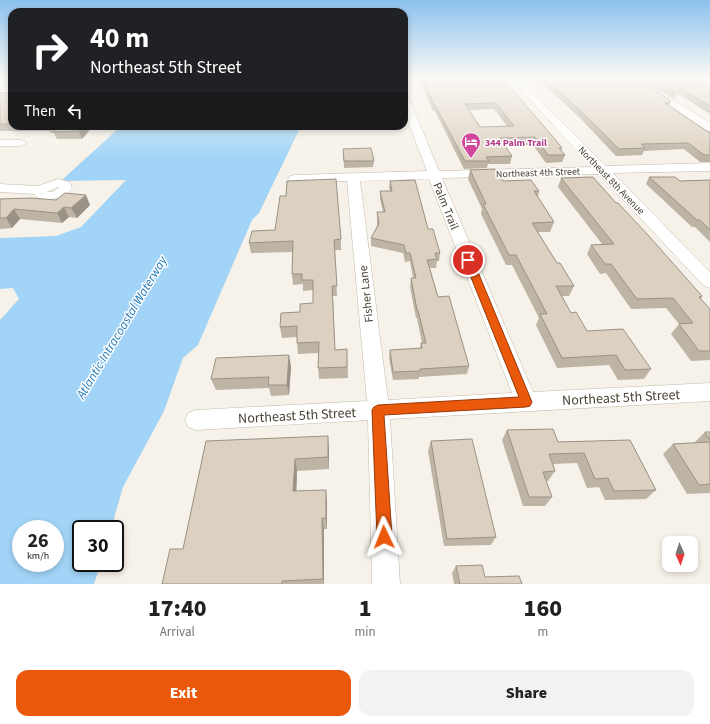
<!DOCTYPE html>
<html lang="en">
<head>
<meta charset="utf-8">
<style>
  :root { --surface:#fff; --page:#f2f2f2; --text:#222; --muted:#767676; --accent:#ea580c }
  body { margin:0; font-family:"Source Sans 3",sans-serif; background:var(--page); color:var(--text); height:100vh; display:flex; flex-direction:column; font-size:15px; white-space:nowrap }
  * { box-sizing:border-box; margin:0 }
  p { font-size:13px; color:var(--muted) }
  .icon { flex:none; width:22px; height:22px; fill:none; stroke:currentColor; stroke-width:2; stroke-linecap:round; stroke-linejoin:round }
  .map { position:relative; height:584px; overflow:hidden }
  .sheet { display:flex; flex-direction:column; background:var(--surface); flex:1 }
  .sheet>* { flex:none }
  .hud { position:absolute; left:8px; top:8px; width:400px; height:122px; border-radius:12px; box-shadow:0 2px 6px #0003; background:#202124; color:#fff; overflow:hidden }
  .needle { width:26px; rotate:177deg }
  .tools { position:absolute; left:662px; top:536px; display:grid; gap:8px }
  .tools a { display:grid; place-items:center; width:36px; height:36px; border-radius:8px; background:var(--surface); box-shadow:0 2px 6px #0003; font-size:20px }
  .speed { position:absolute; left:12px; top:520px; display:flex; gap:8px; font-size:20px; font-weight:700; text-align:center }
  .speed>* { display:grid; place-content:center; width:52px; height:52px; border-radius:50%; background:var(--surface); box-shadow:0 2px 6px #0003; line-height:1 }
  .speed small { font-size:10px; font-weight:400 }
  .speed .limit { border:2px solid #111; border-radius:6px; background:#fff; color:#111 }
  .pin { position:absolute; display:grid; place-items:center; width:34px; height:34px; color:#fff; margin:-17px; border:2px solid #fff; border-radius:50%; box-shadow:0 1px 4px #0007 }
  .me { position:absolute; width:44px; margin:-22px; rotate:358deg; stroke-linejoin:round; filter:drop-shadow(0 0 3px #0008) }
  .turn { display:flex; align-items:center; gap:14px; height:84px; padding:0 16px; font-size:18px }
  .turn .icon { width:52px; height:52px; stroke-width:2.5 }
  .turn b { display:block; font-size:28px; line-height:34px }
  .then { display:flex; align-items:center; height:38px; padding:0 16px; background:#0003; gap:8px; font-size:15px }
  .eta { display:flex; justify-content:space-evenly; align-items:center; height:68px; text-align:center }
  .eta b { font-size:24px; font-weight:800; line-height:28px }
  .cta { display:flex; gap:8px; margin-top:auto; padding:8px 16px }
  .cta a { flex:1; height:46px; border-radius:12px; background:var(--accent); color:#fff; font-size:16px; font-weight:800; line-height:46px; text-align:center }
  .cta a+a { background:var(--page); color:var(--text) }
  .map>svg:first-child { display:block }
  .water { fill:#a1d4f7; fill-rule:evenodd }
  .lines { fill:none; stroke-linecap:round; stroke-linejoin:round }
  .street-casing { stroke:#c2baaa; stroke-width:1 }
  .street { fill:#fff; fill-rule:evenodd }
  .wall { fill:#bdb4a5; fill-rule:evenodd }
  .shaded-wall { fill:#9a9286 }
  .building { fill:#dcd1c0; stroke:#9a9286; fill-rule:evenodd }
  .route { fill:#ea580c; stroke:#983908 }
  .labels { text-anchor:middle; stroke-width:3; stroke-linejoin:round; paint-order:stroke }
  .far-hotel-label { font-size:10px; font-weight:bold; fill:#b23c85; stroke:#fff; text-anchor:start }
  .far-street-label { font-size:10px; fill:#4b4336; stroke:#fff }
  .street-label { font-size:12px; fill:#4b4336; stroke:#fff }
  .water-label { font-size:13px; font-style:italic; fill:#237ab9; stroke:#fff }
  .near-street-label { font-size:14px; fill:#4b4336; stroke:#fff }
</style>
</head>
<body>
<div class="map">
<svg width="710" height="584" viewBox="0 0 710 584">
  <rect width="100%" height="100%" fill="#f6f2e9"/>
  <path class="water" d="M 121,126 L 301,126 L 259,213 L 252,220 L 198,345 L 183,358 L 164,411 L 123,487 L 111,529 L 81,529 L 81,563 L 101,563 L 94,584 L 0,584 L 0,320 L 19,299 L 13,288 L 0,289 L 0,238 L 56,236 L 81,227 L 126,180 L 61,181 ZM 21,529 L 55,529 L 55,563 L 21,563 Z"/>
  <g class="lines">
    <defs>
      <path id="street" d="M 510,78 L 518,78 L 606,166 L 710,163 L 710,171 L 613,173 L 710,272 L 710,288 L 704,286 L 599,174 L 442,178 L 533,392 L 710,383 L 710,401 L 390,419 L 400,584 L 372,584 L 368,420 L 196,430 L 188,427 L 185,420 L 188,413 L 196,410 L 367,401 L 347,181 L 294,183 L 290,182 L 288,179 L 290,176 L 294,175 L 427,171 L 404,111 L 404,95 L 409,98 L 439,171 L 592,167 ZM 429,179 L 512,393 L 388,400 L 360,181 Z
        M 629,78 L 638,78 L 710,123 L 710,131 L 706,130 Z
        M 0,86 L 12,86 L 12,92 L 0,92 Z
        M 0,140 L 21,140 L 27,143 L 21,146 L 0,146 Z
        M 58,179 L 70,182 L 72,189 L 65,196 L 49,200 L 38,198 L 34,194 L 0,192 L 0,184 L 38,186 ZM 58,187 L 59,188 L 52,192 L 47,192 Z"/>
    </defs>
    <use href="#street" class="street-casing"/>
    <use href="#street" class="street"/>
  </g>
  <path class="wall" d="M 415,78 L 502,78 L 562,148 L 561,150 L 565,155 L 562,162 L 546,163 L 533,145 L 504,145 L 512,156 L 510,164 L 488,164 L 487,168 L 464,169 L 435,111 L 433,111 L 422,85 L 418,85 ZM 494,109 L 507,126 L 480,127 L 469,110 Z
    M 536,78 L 637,78 L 671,101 L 669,106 L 708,132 L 710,132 L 710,162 L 700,162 L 684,149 L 644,151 L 642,155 L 616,156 L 579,117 Z
    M 640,78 L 710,78 L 696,78 L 710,86 L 710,114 L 677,93 L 674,99 Z
    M 12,91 L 12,126 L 93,126 L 82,139 L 57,139 L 54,133 L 51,133 L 49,131 L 0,131 L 0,93 L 10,93 Z
    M 343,149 L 374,161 L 373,167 L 344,168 Z
    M 470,170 L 503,181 L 539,191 L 538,197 L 554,222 L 550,232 L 538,232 L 557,263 L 574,286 L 569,296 L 562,296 L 571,313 L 587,331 L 651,369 L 644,379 L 618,380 L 609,365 L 557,368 L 536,325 L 539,318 L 512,265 L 506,265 L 481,214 L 482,209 L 468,179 Z
    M 649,177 L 680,181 L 710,180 L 710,242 L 695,227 L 692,227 L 646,184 Z
    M 561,178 L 616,203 L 702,296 L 701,299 L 710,309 L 710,360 L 691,361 L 671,334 L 679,324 L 666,308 L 631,309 L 606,273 L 600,274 L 587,254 L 591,245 L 602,244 L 558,187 Z
    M 390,181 L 428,229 L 440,253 L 439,261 L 437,261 L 436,268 L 430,268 L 438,297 L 469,366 L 467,374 L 419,377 L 419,379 L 393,380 L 389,358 L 390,350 L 420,348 L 421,343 L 422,343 L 417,318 L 416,318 L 410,287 L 411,278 L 413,278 L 410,261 L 405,262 L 403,253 L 371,246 L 371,238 L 377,226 L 377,212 L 383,212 L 380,199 L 380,191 L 390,191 L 389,188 Z
    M 0,199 L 56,200 L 90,205 L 77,218 L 69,217 L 62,223 L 20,219 L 12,228 L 0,229 Z
    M 275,230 L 341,239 L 341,250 L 335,250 L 337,296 L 333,296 L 335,350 L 347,349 L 348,378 L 319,379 L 318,368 L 319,353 L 298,354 L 297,343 L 297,337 L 282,338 L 280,327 L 300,312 L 313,303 L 313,290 L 303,291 L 303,284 L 293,285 L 292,274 L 292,252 L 251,253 L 249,243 Z
    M 291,366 L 289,395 L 271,396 L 269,388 L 216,390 L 211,379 Z
    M 507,430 L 558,442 L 630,440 L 656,490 L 646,499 L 605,500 L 599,487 L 587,488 L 577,463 L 552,464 L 555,471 L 548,481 L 546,481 L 552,497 L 545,506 L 523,506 L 502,440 Z
    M 705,432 L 710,432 L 710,493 L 687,494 L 663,454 L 673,444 L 694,443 Z
    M 206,441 L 329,449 L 329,469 L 297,471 L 296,491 L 327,501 L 327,529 L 324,529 L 324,584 L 162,584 L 183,549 Z
    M 431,441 L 496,537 L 491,545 L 444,546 L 428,451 Z
    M 456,566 L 485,577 L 522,584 L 454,584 L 452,573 Z"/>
  <path class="shaded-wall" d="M 84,126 L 93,126 L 82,139 L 79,131 Z
    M 86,195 L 90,205 L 77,218 L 71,208 Z
    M 64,207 L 69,217 L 62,223 L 57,213 Z
    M 14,209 L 20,219 L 12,228 L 6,218 Z
    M 289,355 L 291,366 L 289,395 L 287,385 Z
    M 328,436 L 329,449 L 329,469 L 328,457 Z
    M 295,459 L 297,471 L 296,503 L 293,491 Z
    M 326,490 L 327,501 L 327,529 L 326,518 Z
    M 322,518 L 324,529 L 324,584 L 323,579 Z"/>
  <path class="building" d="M 418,78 L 502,78 L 554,138 L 562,148 L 559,148 L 565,155 L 548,155 L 535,137 L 499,138 L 512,156 L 486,157 L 489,161 L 465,161 L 435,105 L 434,105 L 423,79 L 419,79 ZM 496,103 L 514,126 L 480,127 L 465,104 Z
    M 544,78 L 637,78 L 671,101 L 669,103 L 665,103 L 708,132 L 710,132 L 710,155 L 704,155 L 688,143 L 641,144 L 645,148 L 619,149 L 581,111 Z
    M 651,78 L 696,78 L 710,86 L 710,106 L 680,88 L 677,93 Z
    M 12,91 L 12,124 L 0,124 L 0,93 L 10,93 Z
    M 47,126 L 84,126 L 79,131 L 53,132 L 59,126 Z
    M 371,148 L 374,161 L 344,161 L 343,149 Z
    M 495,169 L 503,181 L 531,180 L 539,191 L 534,191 L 554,222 L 532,223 L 557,263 L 560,263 L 574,286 L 556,286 L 571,313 L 576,312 L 587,331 L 623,329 L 651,369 L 625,370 L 616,355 L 562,358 L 540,314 L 547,314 L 516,255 L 509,255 L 483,204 L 486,204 L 470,170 Z
    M 593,177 L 616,203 L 618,203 L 648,235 L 702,296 L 699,297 L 710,309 L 710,351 L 699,351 L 679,324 L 693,323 L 673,298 L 637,299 L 611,264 L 605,264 L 591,245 L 614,244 L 561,178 Z
    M 649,177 L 675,177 L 680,181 L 710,180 L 710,230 L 700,220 L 697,220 Z
    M 336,179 L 341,239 L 334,240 L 337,286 L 332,286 L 335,350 L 347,349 L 347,367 L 318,368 L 319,342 L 297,343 L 297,326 L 280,327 L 281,313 L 300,312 L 300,304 L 313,303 L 313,280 L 302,280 L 302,274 L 292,274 L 293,241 L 249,243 L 252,231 L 275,230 L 280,196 L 286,196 L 287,181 Z
    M 415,180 L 428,229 L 433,229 L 440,253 L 435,253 L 437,259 L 427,260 L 438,297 L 449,296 L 469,366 L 420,369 L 420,371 L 393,372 L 390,350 L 422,348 L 421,343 L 426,343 L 418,310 L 417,310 L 411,278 L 416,278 L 410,253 L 406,253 L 404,245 L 371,238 L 379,224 L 377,212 L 385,212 L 380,191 L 392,191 L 390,181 Z
    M 65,193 L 86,195 L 71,208 L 64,207 L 57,213 L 14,209 L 6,218 L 0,218 L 0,199 L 31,198 L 56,200 Z
    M 289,355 L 287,385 L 268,385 L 269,377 L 211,379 L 216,358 Z
    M 553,429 L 558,442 L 630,440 L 656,490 L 614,491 L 608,478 L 595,479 L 584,453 L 549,454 L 555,471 L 543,472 L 552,497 L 529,497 L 507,430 Z
    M 705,432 L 710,432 L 710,440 Z
    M 328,436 L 328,457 L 295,459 L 293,491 L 326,490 L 326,518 L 322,518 L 323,579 L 282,581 L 282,584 L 162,584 L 170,549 L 183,549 L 206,441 Z
    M 472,439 L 496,537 L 447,539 L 431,441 Z
    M 710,442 L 710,484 L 699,485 L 673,444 Z
    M 482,565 L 485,577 L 519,576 L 522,584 L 460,584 L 456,566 Z"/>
  <linearGradient id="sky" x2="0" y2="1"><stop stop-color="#8bc1ee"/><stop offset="0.49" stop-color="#fbf9f5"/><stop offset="1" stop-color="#fbf9f5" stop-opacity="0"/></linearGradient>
  <rect width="710" height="159" fill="url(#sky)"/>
  <path class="route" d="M 468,257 L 473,260 L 532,402 L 530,406 L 526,407 L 384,415 L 392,537 L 389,542 L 384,544 L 379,542 L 377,537 L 372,410 L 374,407 L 378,405 L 519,397 L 464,260 Z"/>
  <defs>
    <symbol id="hotel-pin" viewBox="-11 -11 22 30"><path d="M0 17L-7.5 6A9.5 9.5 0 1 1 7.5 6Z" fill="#d1479c" stroke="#fff"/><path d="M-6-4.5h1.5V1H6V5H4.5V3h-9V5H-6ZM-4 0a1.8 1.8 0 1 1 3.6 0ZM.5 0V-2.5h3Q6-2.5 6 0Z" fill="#fff"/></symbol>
  </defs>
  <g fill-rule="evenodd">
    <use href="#hotel-pin" x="460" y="131" width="22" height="30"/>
  </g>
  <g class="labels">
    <g class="far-hotel-label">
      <text x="485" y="146">344 Palm Trail</text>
    </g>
    <g class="far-street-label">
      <text transform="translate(538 172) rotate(-2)" y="4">Northeast 4th Street</text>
      <text transform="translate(612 180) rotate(46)" y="4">Northeast 8th Avenue</text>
    </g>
    <g class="street-label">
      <text transform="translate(446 206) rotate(68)" y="4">Palm Trail</text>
      <text transform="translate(366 294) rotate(-96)" y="4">Fisher Lane</text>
    </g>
    <g class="water-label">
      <text transform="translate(121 327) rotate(-59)" y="5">Atlantic Intracoastal Waterway</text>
    </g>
    <g class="near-street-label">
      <text transform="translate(621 397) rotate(-3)" y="5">Northeast 5th Street</text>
      <text transform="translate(297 415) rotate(-3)" y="5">Northeast 5th Street</text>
    </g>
  </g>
</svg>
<div class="tools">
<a><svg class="needle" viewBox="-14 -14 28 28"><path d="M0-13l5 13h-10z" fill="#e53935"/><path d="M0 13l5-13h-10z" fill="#767676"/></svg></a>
</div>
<div class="speed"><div>26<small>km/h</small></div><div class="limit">30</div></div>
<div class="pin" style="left:468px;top:260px;background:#d93025"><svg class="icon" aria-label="arrive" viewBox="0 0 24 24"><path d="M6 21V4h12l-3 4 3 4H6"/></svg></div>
<svg class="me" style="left:384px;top:537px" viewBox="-20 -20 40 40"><path d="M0-17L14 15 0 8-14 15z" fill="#ea580c" stroke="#fff" stroke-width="4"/></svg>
<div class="hud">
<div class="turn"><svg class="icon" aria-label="right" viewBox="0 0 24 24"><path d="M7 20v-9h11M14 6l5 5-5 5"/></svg><div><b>40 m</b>Northeast 5th Street</div></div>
<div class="then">Then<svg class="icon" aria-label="left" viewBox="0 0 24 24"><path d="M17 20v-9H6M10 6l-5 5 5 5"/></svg></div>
</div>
</div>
<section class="sheet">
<div class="eta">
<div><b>17:40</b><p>Arrival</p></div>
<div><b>1</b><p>min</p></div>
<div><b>160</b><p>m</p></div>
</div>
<div class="cta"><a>Exit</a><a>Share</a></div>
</section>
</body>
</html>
